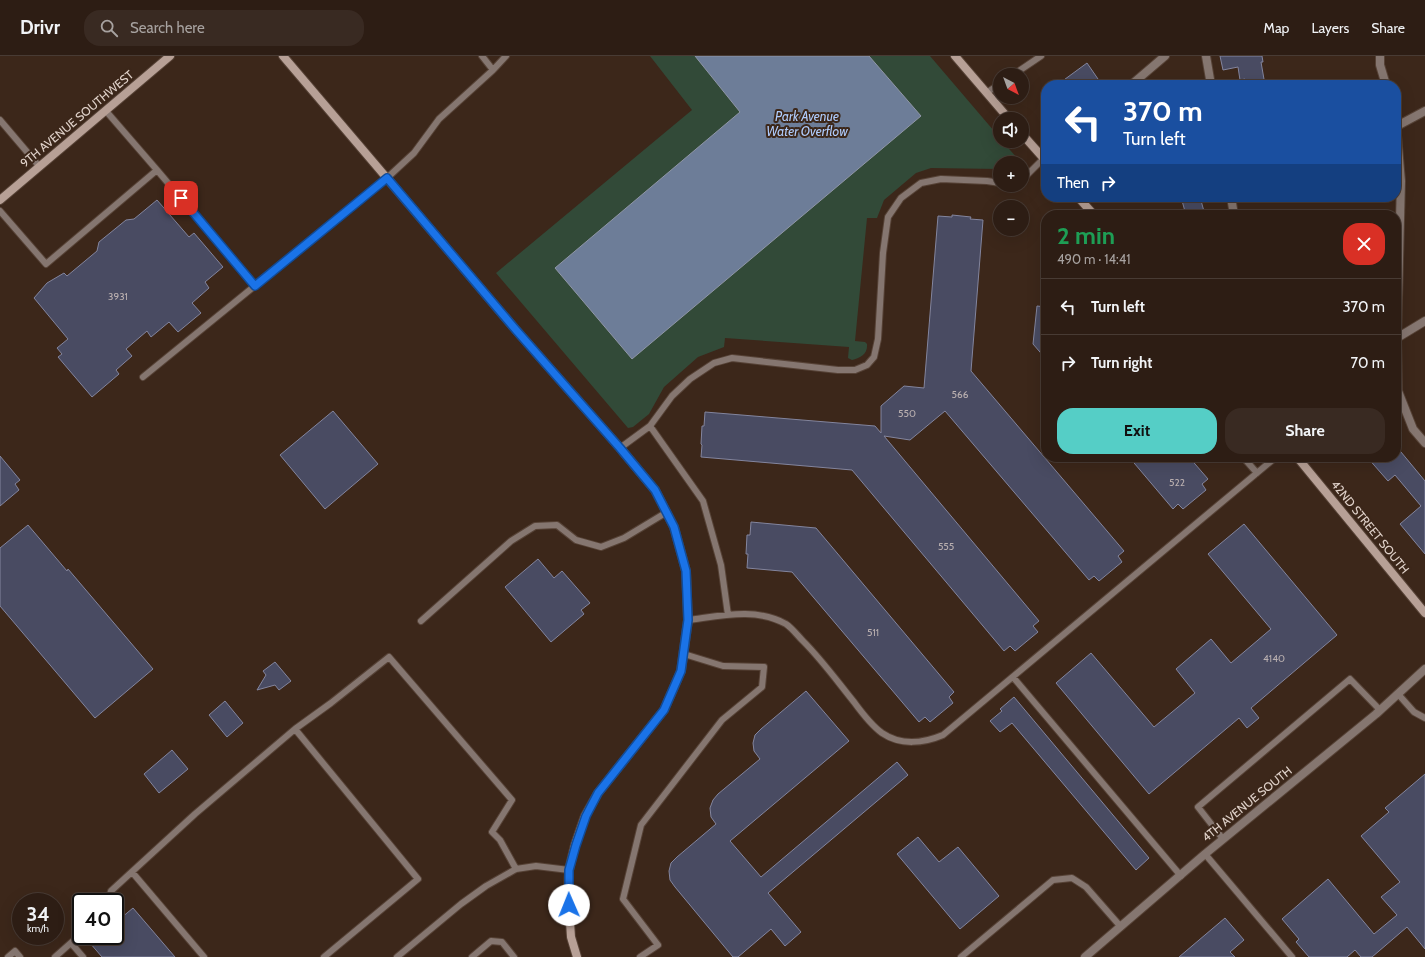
<!DOCTYPE html>
<html lang="en">
<head>
<meta charset="utf-8">
<style>
  :root { --surface:#2d1d14; --page:#392a22; --text:#f1f3f6; --muted:#a7a2a0; --line:#483b34; --accent:#55cec6 }
  body { margin:0; font-family:Cabin,sans-serif; background:var(--page); color:var(--text); height:100vh; display:flex; flex-direction:column; font-size:15px; white-space:nowrap }
  * { box-sizing:border-box; margin:0 }
  p { font-size:13px; color:var(--muted) }
  .icon { flex:none; width:22px; height:22px; fill:none; stroke:currentColor; stroke-width:2; stroke-linecap:round; stroke-linejoin:round }
  .map { position:relative; flex:1; overflow:hidden }
  .panel { position:absolute; left:1041px; top:154px; width:360px; height:252px; display:flex; flex-direction:column; background:var(--surface); border-radius:16px; box-shadow:0 4px 16px #0002,0 0 0 1px var(--line) }
  .panel>* { flex:none }
  .top-card { position:absolute; left:1041px; top:24px; width:360px; height:122px; border-radius:16px; box-shadow:0 4px 16px #0002,0 0 0 1px var(--line); background:#1a4fa0; color:#fff; overflow:hidden }
  .needle { width:26px; rotate:139deg }
  .buttons { position:absolute; left:993px; top:12px; display:grid; gap:8px }
  .buttons a { display:grid; place-items:center; width:36px; height:36px; border-radius:50%; background:var(--surface); box-shadow:0 4px 16px #0002,0 0 0 1px var(--line); font-size:20px }
  .speed { position:absolute; left:12px; top:837px; display:flex; gap:8px; font-size:20px; font-weight:700; text-align:center }
  .speed>* { display:grid; place-content:center; width:52px; height:52px; border-radius:50%; background:var(--surface); box-shadow:0 4px 16px #0002,0 0 0 1px var(--line); line-height:1 }
  .speed small { font-size:10px; font-weight:400 }
  .speed .limit { border:2px solid #111; border-radius:6px; background:#fff; color:#111 }
  .pin { position:absolute; display:grid; place-items:center; width:34px; height:34px; color:#fff; margin:-17px; border-radius:8px; box-shadow:0 2px 6px #0006 }
  .me { position:absolute; width:44px; margin:-22px; rotate:359deg; stroke-linejoin:round; filter:drop-shadow(0 0 3px #0008) }
  .turn { display:flex; align-items:center; gap:14px; height:84px; padding:0 16px; font-size:18px }
  .turn .icon { width:52px; height:52px; stroke-width:2.5 }
  .turn b { display:block; font-size:28px; line-height:34px }
  .then { display:flex; align-items:center; height:38px; padding:0 16px; background:#0003; gap:8px; font-size:15px }
  .round { display:grid; place-items:center; flex:none; width:42px; height:42px; border-radius:16px; background:var(--page) }
  .summary { display:flex; align-items:center; justify-content:space-between; height:68px; padding:0 16px }
  h1 { font-size:24px; font-weight:700; line-height:30px; color:#1e9e55 }
  .button { display:flex; gap:8px; margin-top:auto; padding:8px 16px }
  .button a { flex:1; height:46px; border-radius:16px; background:var(--accent); color:#111; font-size:16px; font-weight:700; line-height:46px; text-align:center }
  .button a+a { background:var(--page); color:var(--text) }
  ul { padding:0; list-style:none }
  li { display:flex; align-items:center; gap:12px; height:56px; padding:0 16px; border-top:1px solid var(--line) }
  li div { flex:1 }
  li b { display:block; font-size:15px }
  li em { font-style:normal }
  header { display:flex; align-items:center; gap:24px; box-sizing:border-box; height:56px; padding:0 20px; background:var(--surface); border-bottom:1px solid var(--line) }
  header strong { font-size:19px }
  nav { display:flex; gap:22px; margin-inline-start:auto; font-size:14px }
  .search { width:280px; height:36px; background:var(--page); display:flex; align-items:center; gap:10px; box-sizing:border-box; padding:0 14px; border-radius:16px; color:var(--muted); font-size:15px }
  .map>svg:first-child { display:block }
  .green { fill:#324a38 }
  .water { fill:#6d7d98; stroke:#9096a7 }
  .building { fill:#494b62; stroke:#83859e }
  .lines { fill:none; stroke-linecap:round; stroke-linejoin:round }
  .lane-casing { stroke:#564236; stroke-width:8 }
  .street-casing { stroke:#564236; stroke-width:10 }
  .secondary-casing { stroke:#564236; stroke-width:10 }
  .lane { stroke:#857670; stroke-width:6 }
  .street { stroke:#857670; stroke-width:8 }
  .secondary { stroke:#b7a096; stroke-width:8 }
  .route-casing { stroke:#114b97; stroke-width:10 }
  .route { stroke:#1a73e8; stroke-width:7 }
  .labels { text-anchor:middle; stroke-width:4; stroke-linejoin:round; paint-order:stroke }
  .number-label { font-size:10px; fill:#bab0b0 }
  .street-label { font-size:12px; fill:#e0d2ca; stroke:#3c271a }
  .water-label { font-size:13px; font-style:italic; fill:#afccfd; stroke:#3c271a }
</style>
</head>
<body>
<header>
<strong>Drivr</strong>
<div class="search"><svg class="icon" aria-label="search" viewBox="0 0 24 24"><circle cx="10" cy="10" r="6"/><path d="M15 15l6 6"/></svg>Search here</div>
<nav><a>Map</a><a>Layers</a><a>Share</a></nav>
</header>
<div class="map">
<svg width="1425" height="901" viewBox="0 0 1425 901">
  <rect width="100%" height="100%" fill="#3c271a"/>
  <path class="green" d="M 650,0 L 930,0 L 1000,82 L 1000,85 L 1002,85 L 1019,104 L 1017,107 L 1000,107 L 1000,113 L 931,112 L 916,117 L 884,144 L 877,162 L 867,162 L 855,285 L 865,286 L 867,288 C 868,298 860,302 852,304 L 848,302 L 849,291 L 725,282 L 724,291 L 698,301 L 664,331 L 649,358 L 633,371 L 628,372 L 496,217 L 692,54 Z"/>
  <path class="water" d="M 695,0 L 869,0 L 921,60 L 632,303 L 555,212 L 740,56 Z"/>
  <path class="building" d="M 1220,0 L 1262,0 L 1263,6 L 1261,6 L 1265,29 L 1246,29 L 1245,23 L 1240,24 L 1238,11 L 1223,14 Z
    M 1087,7 L 1098,23 L 1089,29 L 1057,29 Z
    M 1181,141 L 1200,141 L 1205,159 L 1186,159 Z
    M 157,144 L 189,181 L 194,177 L 223,211 L 205,226 L 209,232 L 192,247 L 201,257 L 178,276 L 169,266 L 151,281 L 147,275 L 126,293 L 132,300 L 116,314 L 119,318 L 92,341 L 58,301 L 62,298 L 57,292 L 68,283 L 34,242 L 47,227 L 64,217 L 67,220 L 97,195 L 99,186 L 126,164 L 134,163 Z
    M 952,159 L 971,161 L 970,163 L 983,164 L 971,315 L 1124,495 L 1118,500 L 1122,506 L 1099,525 L 1094,520 L 1089,524 L 945,355 L 910,384 L 884,380 L 1039,565 L 1033,570 L 1038,576 L 1015,595 L 1010,590 L 1004,595 L 852,414 L 701,401 L 702,389 L 701,388 L 702,370 L 704,370 L 705,356 L 875,370 L 881,377 L 881,350 L 904,330 L 924,332 L 938,160 L 952,161 Z
    M 1037,250 L 1046,251 L 1046,303 L 1033,288 Z
    M 333,355 L 378,408 L 325,453 L 280,399 Z
    M 1396,390 L 1425,425 L 1425,498 L 1400,468 L 1421,450 L 1395,419 L 1388,425 L 1367,401 L 1396,401 Z
    M 0,400 L 20,424 L 15,428 L 19,434 L 0,450 Z
    M 1129,401 L 1189,401 L 1208,423 L 1202,428 L 1206,434 L 1183,453 L 1178,448 L 1173,453 Z
    M 751,466 L 816,472 L 954,636 L 949,641 L 953,647 L 930,666 L 925,661 L 919,666 L 792,516 L 747,512 L 748,498 L 746,498 L 747,479 L 750,479 Z
    M 1244,468 L 1337,579 L 1251,652 L 1259,662 L 1247,672 L 1239,662 L 1149,738 L 1056,627 L 1091,597 L 1154,671 L 1195,637 L 1176,613 L 1211,583 L 1231,607 L 1271,573 L 1208,498 Z
    M 28,469 L 67,515 L 68,513 L 153,613 L 95,662 L 0,550 L 0,492 Z
    M 538,503 L 554,522 L 562,515 L 590,547 L 581,554 L 584,558 L 551,586 L 505,531 Z
    M 275,606 L 291,625 L 279,634 L 275,629 L 257,634 L 266,619 L 263,615 Z
    M 806,635 L 849,685 L 730,785 L 761,821 L 897,706 L 908,719 L 768,837 L 801,876 L 785,890 L 771,873 L 738,901 L 733,901 L 675,831 L 670,824 L 669,815 L 671,807 L 677,801 L 716,768 L 711,761 L 710,752 L 713,744 L 718,738 L 760,703 L 754,695 L 753,687 L 755,679 L 761,673 Z
    M 1014,641 L 1149,802 L 1136,814 L 1012,667 L 1000,676 L 990,665 L 1002,655 L 1000,653 Z
    M 225,645 L 243,667 L 227,681 L 209,659 Z
    M 172,694 L 188,713 L 159,737 L 144,718 Z
    M 1425,718 L 1425,893 L 1407,871 L 1372,901 L 1361,901 L 1355,894 L 1347,901 L 1309,901 L 1296,886 L 1299,883 L 1282,863 L 1328,823 L 1374,878 L 1397,859 L 1381,841 L 1400,826 L 1361,780 L 1389,756 L 1385,752 Z
    M 918,781 L 939,806 L 958,791 L 999,840 L 960,873 L 897,798 Z
    M 133,852 L 175,901 L 102,901 L 90,887 L 99,880 L 115,880 L 115,867 Z
    M 1225,862 L 1244,884 L 1230,896 L 1235,901 L 1179,901 Z"/>
  <g class="lines">
    <defs>
      <path id="lane" d="M 482,0 L 493,14
        M 1013,19 L 1041,0
        M 986,37 L 1000,28
        M 0,64 L 39,110
        M 157,114 L 255,230
        M 1022,124 L 1044,102
        M 0,155 L 46,208 L 157,114 L 106,55
        M 143,321 L 387,122 L 414,97 L 439,63 L 493,14 L 506,0
        M 650,370 L 703,445 L 721,509 L 728,559
        M 620,392 L 650,370 L 672,340 L 690,323 L 714,307 L 732,302 L 838,314 L 855,314 L 867,309 L 874,301 L 878,283 L 883,197 L 888,161 L 901,142 L 921,127 L 941,123 L 987,125 L 1000,127
        M 1243,401 L 1257,417
        M 688,564 C 720,560 756,551 786,568 C 792,572 798,580 803,585 C 822,604 837,625 854,646 C 862,657 871,669 882,677 C 901,690 924,687 943,679 L 1276,401
        M 421,565 L 511,485 L 535,470 L 557,469 L 576,484 L 601,491 L 624,482 L 667,456
        M 1013,621 L 1181,820
        M 1398,638 L 1414,656 L 1425,662
        M 295,673 L 418,823 L 324,901
        M 1223,783 L 1198,751 L 1350,623 L 1380,654
        M 1205,798 L 1292,901
        M 132,816 L 204,901
        M 108,846 L 111,835 L 195,758 L 295,673 L 331,647 L 389,601 L 512,744 L 492,776 L 500,784 L 516,813
        M 71,887 L 83,901
        M 8,901 L 15,895 L 20,901
        M 55,901 L 81,878
        M 397,901 L 461,848 L 486,830 L 516,813 L 536,810 L 569,814
        M 472,901 L 491,885 L 502,886 L 514,901
        M 640,901 L 658,889 L 623,843 L 641,769 L 722,664 L 762,631 L 764,611 L 723,610 L 684,598
        M 961,901 L 1053,824 L 1072,822 L 1086,831 L 1121,871"/>
      <path id="street" d="M 1206,0 L 1211,29
        M 1380,0 L 1380,9 L 1386,29
        M 1131,29 L 1165,0
        M 1396,68 L 1401,125 L 1397,282 L 1398,335 L 1413,373 L 1425,387
        M 1397,70 L 1425,55
        M 1231,141 L 1234,159
        M 1397,282 L 1425,265
        M 1085,901 L 1205,798 L 1376,658 L 1425,613"/>
      <path id="secondary" d="M 283,0 L 516,274 L 620,392 L 655,434 L 674,471 L 686,515 L 688,564 L 681,615 L 664,654 L 598,737 L 585,760 L 575,789 L 569,814 L 568,836 L 571,881 L 577,901
        M 955,0 L 1009,63
        M 1022,78 L 1046,105
        M 1078,141 L 1094,159
        M 0,144 L 170,0
        M 1297,401 L 1425,557"/>
    </defs>
    <use href="#lane" class="lane-casing"/>
    <use href="#street" class="street-casing"/>
    <use href="#secondary" class="secondary-casing"/>
    <use href="#lane" class="lane"/>
    <use href="#street" class="street"/>
    <use href="#secondary" class="secondary"/>
  </g>
  <g class="lines">
    <defs>
      <path id="route" d="M 181,142 L 255,230 L 387,122 L 516,274 L 620,392 L 655,434 L 674,471 L 686,515 L 688,564 L 681,615 L 664,654 L 598,737 L 586,760 L 576,789 L 569,814 L 569,849"/>
    </defs>
    <use href="#route" class="route-casing"/>
    <use href="#route" class="route"/>
  </g>
  <g class="labels">
    <g class="number-label">
      <text x="118" y="244">3931</text>
      <text x="960" y="342">566</text>
      <text x="907" y="361">550</text>
      <text x="1177" y="430">522</text>
      <text x="946" y="494">555</text>
      <text x="873" y="580">511</text>
      <text x="1274" y="606">4140</text>
    </g>
    <g class="street-label">
      <text transform="translate(77 63) rotate(-40)" y="4">9TH AVENUE SOUTHWEST</text>
      <text transform="translate(1370 471) rotate(51)" y="4">42ND STREET SOUTH</text>
      <text transform="translate(1247 748) rotate(-39)" y="4">4TH AVENUE SOUTH</text>
    </g>
    <g class="water-label">
      <text x="807" y="65">Park Avenue<tspan x="807" dy="15">Water Overflow</tspan></text>
    </g>
  </g>
</svg>
<div class="buttons">
<a><svg class="needle" viewBox="-14 -14 28 28"><path d="M0-13l5 13h-10z" fill="#e53935"/><path d="M0 13l5-13h-10z" fill="#a7a2a0"/></svg></a>
<a><svg class="icon" aria-label="sound" viewBox="0 0 24 24"><path d="M4 9h4l5-4v14l-5-4H4zM17 9q2 3 0 6"/></svg></a>
<a>+</a>
<a>−</a>
</div>
<div class="speed"><div>34<small>km/h</small></div><div class="limit">40</div></div>
<div class="pin" style="left:181px;top:142px;background:#d93025"><svg class="icon" aria-label="arrive" viewBox="0 0 24 24"><path d="M6 21V4h12l-3 4 3 4H6"/></svg></div>
<svg class="me" style="left:569px;top:849px" viewBox="-20 -20 40 40"><circle r="19" fill="#fff"/><path d="M0-13L10 11 0 6-10 11z" fill="#1a73e8"/></svg>
<div class="top-card">
<div class="turn"><svg class="icon" aria-label="left" viewBox="0 0 24 24"><path d="M17 20v-9H6M10 6l-5 5 5 5"/></svg><div><b>370 m</b>Turn left</div></div>
<div class="then">Then<svg class="icon" aria-label="right" viewBox="0 0 24 24"><path d="M7 20v-9h11M14 6l5 5-5 5"/></svg></div>
</div>
<section class="panel">
<div class="summary"><div><h1>2 min</h1><p>490 m · 14:41</p></div><a class="round" style="background:#d93025;color:#fff"><svg class="icon" aria-label="close" viewBox="0 0 24 24"><path d="M6 6l12 12M18 6L6 18"/></svg></a></div>
<ul>
<li><svg class="icon" aria-label="left" viewBox="0 0 24 24"><path d="M17 20v-9H6M10 6l-5 5 5 5"/></svg><div><b>Turn left</b></div><em>370 m</em></li>
<li><svg class="icon" aria-label="right" viewBox="0 0 24 24"><path d="M7 20v-9h11M14 6l5 5-5 5"/></svg><div><b>Turn right</b></div><em>70 m</em></li>
</ul>
<div class="button"><a>Exit</a><a>Share</a></div>
</section>
</div>
</body>
</html>
